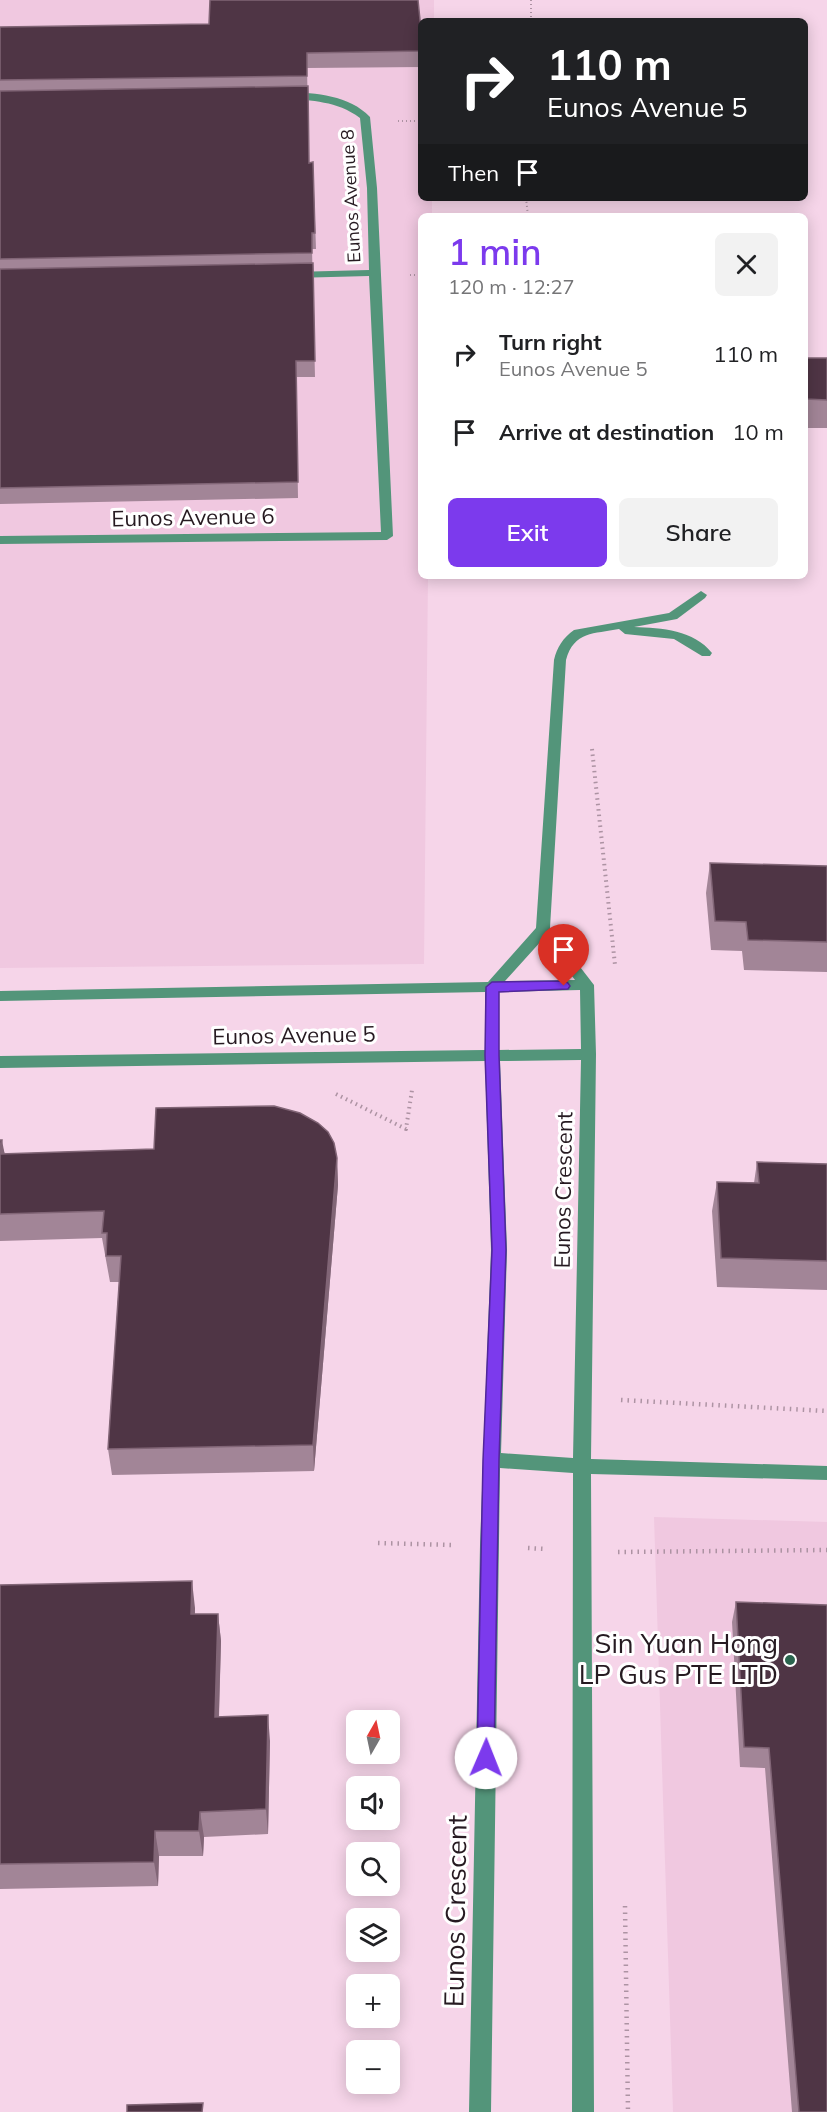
<!DOCTYPE html>
<html lang="en">
<head>
<meta charset="utf-8">
<style>
  :root { --surface:#fff; --page:#f2f2f2; --text:#202124; --muted:#757577; --accent:#7c3aed }
  body { margin:0; font-family:Mulish,sans-serif; background:var(--page); color:var(--text); height:100vh; display:flex; flex-direction:column; font-size:22px; white-space:nowrap }
  * { box-sizing:border-box; margin:0 }
  p { font-size:20px; color:var(--muted) }
  .icon { flex:none; width:33px; height:33px; fill:none; stroke:currentColor; stroke-width:2; stroke-linecap:round; stroke-linejoin:round }
  .map { position:relative; flex:1; overflow:hidden }
  .sheet { position:absolute; left:418px; top:213px; width:390px; height:366px; display:flex; flex-direction:column; background:var(--surface); border-radius:9px; box-shadow:0 3px 15px #0003 }
  .sheet>* { flex:none }
  .hud { position:absolute; left:418px; top:18px; width:390px; height:183px; border-radius:9px; box-shadow:0 3px 15px #0003; background:#202124; color:#fff; overflow:hidden }
  .needle { width:39px; rotate:9deg }
  .buttons { position:absolute; left:346px; top:1710px; display:grid; gap:12px }
  .buttons a { display:grid; place-items:center; width:54px; height:54px; border-radius:9px; background:var(--surface); box-shadow:0 3px 15px #0003; font-size:30px }
  .pin { position:absolute; display:grid; place-items:center; width:51px; height:51px; color:#fff; margin:-62px -26px; border-radius:50% 50% 50% 0; rotate:-45deg; box-shadow:0 0 6px #0007 }
  .pin .icon { rotate:45deg }
  .me { position:absolute; width:66px; margin:-33px; rotate:1deg; stroke-linejoin:round; filter:drop-shadow(0 0 4px #0008) }
  .turn { display:flex; align-items:center; gap:21px; height:126px; padding:0 30px; font-size:27px }
  .turn .icon { width:78px; height:78px; stroke-width:2.5 }
  .turn b { display:block; font-size:42px; line-height:51px }
  .then { display:flex; align-items:center; height:57px; padding:0 30px; background:#0003; gap:12px; font-size:22px }
  .round { display:grid; place-items:center; flex:none; width:63px; height:63px; border-radius:9px; background:var(--page) }
  .summary { display:flex; align-items:center; justify-content:space-between; height:102px; padding:0 30px }
  h1 { font-size:36px; font-weight:600; line-height:45px; color:var(--accent) }
  .primary-button { display:flex; gap:12px; margin-top:auto; padding:12px 30px }
  .primary-button a { flex:1; height:69px; border-radius:9px; background:var(--accent); color:#fff; font-size:24px; font-weight:600; line-height:69px; text-align:center }
  .primary-button a+a { background:var(--page); color:var(--text) }
  ul { padding:0; list-style:none }
  li { display:flex; align-items:center; gap:18px; height:78px; padding:0 30px }
  li div { flex:1 }
  li b { display:block; font-size:22px }
  li em { font-style:normal }
  .map>svg:first-child { display:block }
  .built { fill:#f0c8e0 }
  .lines { fill:none; stroke-linecap:round; stroke-linejoin:round }
  .path-far2 { stroke:#ad93a3; stroke-width:2; stroke-dasharray:1 3; stroke-linecap:butt }
  .path-far1 { stroke:#ad93a3; stroke-width:4; stroke-dasharray:1.5 4; stroke-linecap:butt }
  .path { stroke:#ad93a3; stroke-width:4.5; stroke-dasharray:1.5 5; stroke-linecap:butt }
  .minor { fill:#53957a; fill-rule:evenodd }
  .wall { fill:#a28597 }
  .shaded-wall { fill:#816576 }
  .building { fill:#4f3545; stroke:#816576; stroke-width:1.5 }
  .route { fill:#7c3aed; stroke:#51269a; stroke-width:1.5 }
  .poi-dot { fill:#2a644e; stroke:#fff; stroke-width:2 }
  .labels { text-anchor:middle; stroke-width:6; stroke-linejoin:round; paint-order:stroke }
  .far-street-label { font-size:18px; fill:#261a21; stroke:#fff }
  .street-label { font-size:22px; fill:#261a21; stroke:#fff }
  .near-poi-label { font-size:27px; fill:#261a21; stroke:#fff; text-anchor:end }
  .near-street-label { font-size:27px; fill:#261a21; stroke:#fff }
</style>
</head>
<body>
<div class="map">
<svg width="827" height="2112" viewBox="0 0 827 2112">
  <rect width="100%" height="100%" fill="#f6d5e9"/>
  <path class="built" d="M 0,0 L 434,0 L 434,21 L 422,21 L 422,198 L 432,198 L 432,216 L 422,216 L 422,576 L 428,576 L 424,964 L 0,968 Z
    M 654,1517 L 827,1522 L 827,2112 L 673,2112 Z"/>
  <g class="lines">
    <path class="path-far2" d="M 531,0 L 531,21
      M 398,121 L 422,121
      M 526,198 L 528,216
      M 410,275 L 422,275"/>
    <path class="path-far1" d="M 592,749 L 615,965
      M 336,1094 L 406,1129 L 412,1090"/>
    <path class="path" d="M 621,1400 L 827,1411
      M 378,1543 L 452,1545
      M 528,1548 L 545,1549
      M 618,1552 L 827,1550
      M 625,1906 L 628,2112"/>
    <path class="minor" d="M 288,92 C 316,93 349,95 370,117 L 377,188 L 393,536 L 387,540 L 0,544 L 0,536 L 381,532 L 369,276 L 293,278 L 288,275 L 293,272 L 369,270 L 367,188 L 360,118 C 336,100 313,102 285,97 L 283,95 Z
      M 701,591 L 707,595 L 705,598 L 677,619 L 634,627 C 662,628 694,630 712,653 L 710,656 L 702,656 L 674,639 L 625,634 L 619,629 C 594,634 574,631 566,660 L 550,928 L 594,985 L 596,1054 L 591,1459 L 827,1466 L 827,1480 L 591,1474 L 594,2112 L 572,2112 L 573,1473 L 500,1468 L 491,2112 L 469,2112 L 480,1545 L 491,1250 L 485,1061 L 0,1068 L 0,1056 L 485,1050 L 485,992 L 0,1001 L 0,991 L 488,982 L 536,928 L 554,660 C 557,647 563,638 574,630 L 669,613 ZM 543,939 L 575,980 L 505,981 ZM 580,990 L 581,1049 L 499,1050 L 499,992 ZM 581,1060 L 573,1458 L 501,1453 L 507,1250 L 500,1061 Z"/>
  </g>
  <path class="wall" d="M 0,27 L 422,40 L 422,67 L 307,68 L 309,163 L 313,162 L 316,249 L 312,249 L 315,377 L 296,377 L 298,498 L 0,504 Z
    M 806,358 L 827,358 L 827,428 L 806,428 Z
    M 710,863 L 827,866 L 827,972 L 744,970 L 742,951 L 711,950 L 706,893 Z
    M 0,1140 L 5,1154 L 337,1158 L 338,1185 L 314,1471 L 112,1475 L 108,1449 L 119,1282 L 110,1282 L 102,1238 L 0,1241 Z
    M 757,1162 L 827,1164 L 827,1290 L 717,1287 L 712,1211 L 717,1182 L 754,1183 Z
    M 0,1585 L 195,1608 L 195,1614 L 218,1614 L 221,1641 L 219,1717 L 270,1741 L 268,1834 L 204,1837 L 203,1856 L 159,1856 L 158,1886 L 0,1889 Z
    M 736,1602 L 827,1605 L 827,2112 L 792,2112 L 765,1768 L 740,1767 L 732,1622 Z"/>
  <path class="shaded-wall" d="M 2,1140 L 7,1167 L 0,1154 Z
    M 337,1158 L 338,1185 L 314,1471 L 313,1445 Z
    M 192,1581 L 195,1608 L 194,1641 L 191,1614 Z
    M 218,1614 L 221,1641 L 218,1743 L 215,1717 Z
    M 268,1715 L 270,1741 L 268,1834 L 266,1809 Z
    M 200,1812 L 204,1837 L 203,1856 L 199,1831 Z
    M 155,1831 L 159,1856 L 158,1886 L 154,1862 Z"/>
  <path class="building" d="M 210,0 L 418,0 L 422,40 L 422,51 L 307,53 L 307,76 L 0,80 L 0,27 L 209,24 Z
    M 308,86 L 309,163 L 313,162 L 315,233 L 312,233 L 312,253 L 0,259 L 0,91 Z
    M 313,263 L 315,361 L 296,361 L 298,482 L 0,488 L 0,269 Z
    M 806,358 L 827,358 L 827,400 L 806,399 Z
    M 710,863 L 827,866 L 827,942 L 748,940 L 746,922 L 715,921 Z
    M 274,1106 L 300,1113 L 318,1123 L 328,1132 L 334,1143 L 337,1158 L 313,1445 L 108,1449 L 121,1256 L 106,1256 L 107,1233 L 102,1233 L 104,1211 L 0,1214 L 0,1140 L 2,1140 L 0,1154 L 154,1149 L 156,1108 Z
    M 757,1162 L 827,1164 L 827,1261 L 721,1258 L 717,1182 L 759,1183 Z
    M 192,1581 L 191,1614 L 218,1614 L 215,1717 L 268,1715 L 266,1809 L 200,1812 L 199,1831 L 155,1831 L 154,1862 L 0,1864 L 0,1585 Z
    M 736,1602 L 827,1605 L 827,2112 L 799,2112 L 769,1748 L 744,1747 Z
    M 203,2103 L 202,2112 L 127,2112 L 127,2105 Z"/>
  <path class="route" d="M 564,981 L 568,983 L 570,986 L 568,989 L 499,992 L 499,1055 L 506,1250 L 499,1460 L 494,1758 L 492,1764 L 486,1766 L 480,1764 L 477,1758 L 483,1460 L 492,1250 L 485,1055 L 486,987 L 492,982 Z"/>
  <circle class="poi-dot" cx="790" cy="1660" r="6"/>
  <g class="labels">
    <g class="far-street-label">
      <text transform="translate(351 196) rotate(-93)" y="6">Eunos Avenue 8</text>
    </g>
    <g class="street-label">
      <text transform="translate(193 517) rotate(-1)" y="8">Eunos Avenue 6</text>
      <text transform="translate(294 1035) rotate(-1)" y="8">Eunos Avenue 5</text>
      <text transform="translate(563 1190) rotate(-89)" y="8">Eunos Crescent</text>
    </g>
    <g class="near-poi-label">
      <text x="778" y="1653">Sin Yuan Hong<tspan x="778" dy="31">LP Gus PTE LTD</tspan></text>
    </g>
    <g class="near-street-label">
      <text transform="translate(456 1911) rotate(-89)" y="9">Eunos Crescent</text>
    </g>
  </g>
</svg>
<div class="buttons">
<a><svg class="needle" viewBox="-14 -14 28 28"><path d="M0-13l5 13h-10z" fill="#e53935"/><path d="M0 13l5-13h-10z" fill="#757577"/></svg></a>
<a><svg class="icon" aria-label="sound" viewBox="0 0 24 24"><path d="M4 9h4l5-4v14l-5-4H4zM17 9q2 3 0 6"/></svg></a>
<a><svg class="icon" aria-label="search" viewBox="0 0 24 24"><circle cx="10" cy="10" r="6"/><path d="M15 15l6 6"/></svg></a>
<a><svg class="icon" aria-label="layers" viewBox="0 0 24 24"><path d="M12 4l9 5-9 5-9-5zM3 14l9 5 9-5"/></svg></a>
<a>+</a>
<a>−</a>
</div>
<div class="pin" style="left:564px;top:986px;background:#d93025"><svg class="icon" aria-label="arrive" viewBox="0 0 24 24"><path d="M6 21V4h12l-3 4 3 4H6"/></svg></div>
<svg class="me" style="left:486px;top:1758px" viewBox="-20 -20 40 40"><circle r="19" fill="#fff"/><path d="M0-13L10 11 0 6-10 11z" fill="#7c3aed"/></svg>
<div class="hud">
<div class="turn"><svg class="icon" aria-label="right" viewBox="0 0 24 24"><path d="M7 20v-9h11M14 6l5 5-5 5"/></svg><div><b>110 m</b>Eunos Avenue 5</div></div>
<div class="then">Then<svg class="icon" aria-label="arrive" viewBox="0 0 24 24"><path d="M6 21V4h12l-3 4 3 4H6"/></svg></div>
</div>
<section class="sheet">
<div class="summary"><div><h1>1 min</h1><p>120 m · 12:27</p></div><a class="round"><svg class="icon" aria-label="close" viewBox="0 0 24 24"><path d="M6 6l12 12M18 6L6 18"/></svg></a></div>
<ul>
<li><svg class="icon" aria-label="right" viewBox="0 0 24 24"><path d="M7 20v-9h11M14 6l5 5-5 5"/></svg><div><b>Turn right</b><p>Eunos Avenue 5</p></div><em>110 m</em></li>
<li><svg class="icon" aria-label="arrive" viewBox="0 0 24 24"><path d="M6 21V4h12l-3 4 3 4H6"/></svg><div><b>Arrive at destination</b></div><em>10 m</em></li>
</ul>
<div class="primary-button"><a>Exit</a><a>Share</a></div>
</section>
</div>
</body>
</html>
